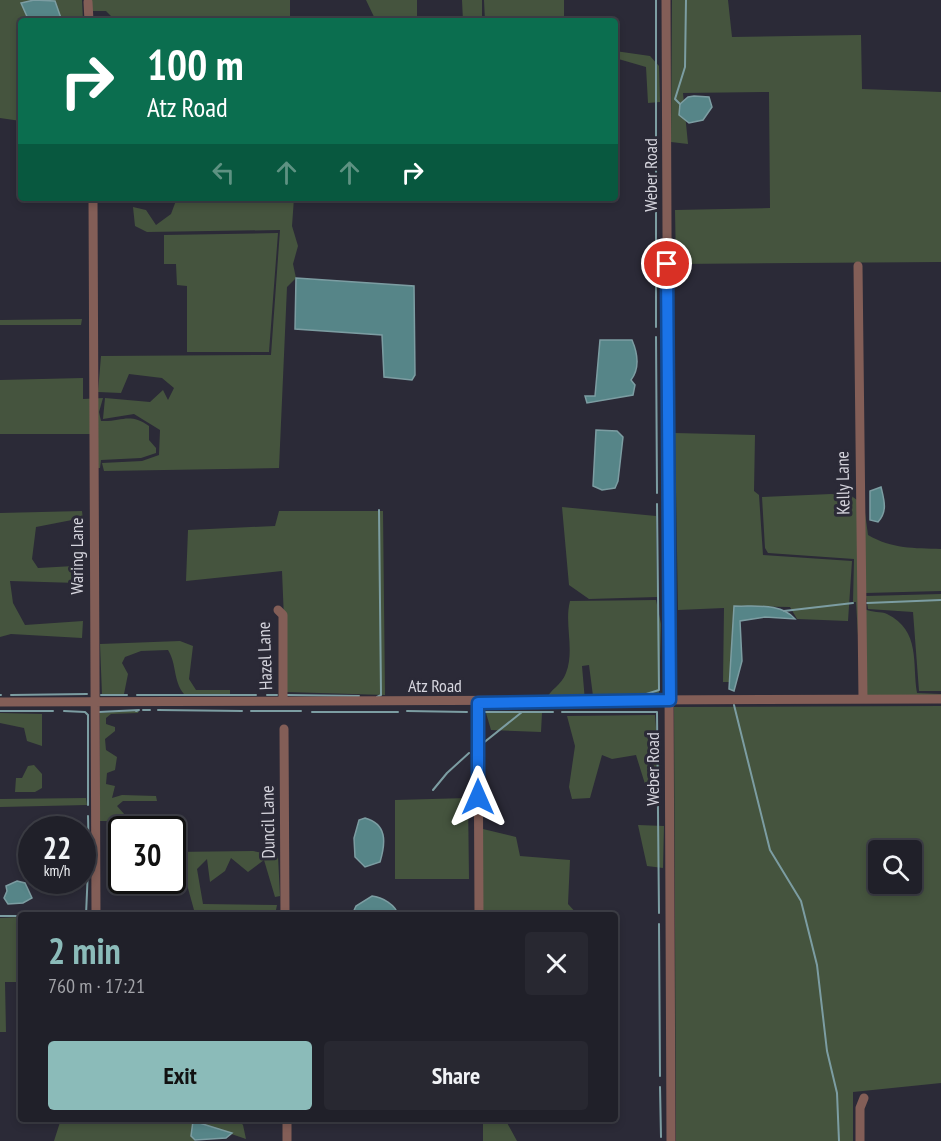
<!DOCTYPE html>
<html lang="en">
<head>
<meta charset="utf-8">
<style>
  :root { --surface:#202029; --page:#282831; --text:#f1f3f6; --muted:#a2a3a8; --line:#3d3e46; --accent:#8bbbb9 }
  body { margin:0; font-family:"PT Sans Narrow",sans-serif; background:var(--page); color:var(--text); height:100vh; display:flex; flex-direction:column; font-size:22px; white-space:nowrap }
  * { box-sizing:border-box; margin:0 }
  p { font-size:20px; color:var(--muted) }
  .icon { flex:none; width:33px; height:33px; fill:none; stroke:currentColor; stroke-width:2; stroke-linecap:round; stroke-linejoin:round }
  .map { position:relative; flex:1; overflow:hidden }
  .details { position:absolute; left:18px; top:912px; width:600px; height:210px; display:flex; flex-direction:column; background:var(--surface); border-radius:6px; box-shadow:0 3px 9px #0003,0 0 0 2px var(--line) }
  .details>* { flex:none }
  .top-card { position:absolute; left:18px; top:18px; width:600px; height:183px; border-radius:6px; box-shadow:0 3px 9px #0003,0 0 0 2px var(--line); background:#0b6e4f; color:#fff; overflow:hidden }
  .controls { position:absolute; left:868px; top:840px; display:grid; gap:12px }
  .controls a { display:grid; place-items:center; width:54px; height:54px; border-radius:6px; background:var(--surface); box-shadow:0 3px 9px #0003,0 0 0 2px var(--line); font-size:30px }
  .speed { position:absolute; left:18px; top:816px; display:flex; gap:12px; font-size:30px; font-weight:700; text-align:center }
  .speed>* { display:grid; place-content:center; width:78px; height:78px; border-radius:50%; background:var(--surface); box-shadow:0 3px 9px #0003,0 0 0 2px var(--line); line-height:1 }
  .speed small { font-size:15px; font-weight:400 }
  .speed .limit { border:3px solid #111; border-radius:9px; background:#fff; color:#111 }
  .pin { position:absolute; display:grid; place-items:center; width:51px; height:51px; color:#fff; margin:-26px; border:3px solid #fff; border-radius:50%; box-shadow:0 2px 6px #0007 }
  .me { position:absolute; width:66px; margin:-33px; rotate:0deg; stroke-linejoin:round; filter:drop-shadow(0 0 4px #0008) }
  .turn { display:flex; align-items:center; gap:21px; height:126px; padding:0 30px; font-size:27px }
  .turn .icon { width:78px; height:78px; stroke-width:2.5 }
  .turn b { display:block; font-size:42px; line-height:51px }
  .lanes { display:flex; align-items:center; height:57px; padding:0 30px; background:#0003; justify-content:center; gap:30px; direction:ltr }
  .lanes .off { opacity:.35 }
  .round { display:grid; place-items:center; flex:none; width:63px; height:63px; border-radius:6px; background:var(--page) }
  .summary { display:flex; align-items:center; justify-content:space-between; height:102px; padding:0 30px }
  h1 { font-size:36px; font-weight:700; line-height:45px; color:var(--accent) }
  .primary-button { display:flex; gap:12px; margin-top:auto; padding:12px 30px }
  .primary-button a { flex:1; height:69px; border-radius:6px; background:var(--accent); color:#111; font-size:24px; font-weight:700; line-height:69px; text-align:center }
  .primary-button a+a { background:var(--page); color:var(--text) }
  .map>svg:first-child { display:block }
  .green { fill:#45543e; fill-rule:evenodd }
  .water { fill:#568588; stroke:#7c9da2; stroke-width:1.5 }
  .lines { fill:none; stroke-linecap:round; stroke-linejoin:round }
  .stream { stroke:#7c9da2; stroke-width:2 }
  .minor { stroke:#835e57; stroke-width:9 }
  .route-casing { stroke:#114b97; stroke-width:15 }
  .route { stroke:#1a73e8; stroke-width:10 }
  .labels { text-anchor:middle; stroke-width:6; stroke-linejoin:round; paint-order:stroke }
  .street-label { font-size:18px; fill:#d5d4dd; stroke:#2b2a37 }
</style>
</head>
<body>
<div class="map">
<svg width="941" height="1141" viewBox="0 0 941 1141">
  <rect width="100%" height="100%" fill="#2b2a37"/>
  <path class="green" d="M 0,0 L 82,0 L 83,21 L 21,21 L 21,121 L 0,118 Z
    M 91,0 L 290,0 L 290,21 L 136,21 L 135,17 L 111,16 L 106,11 L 92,11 Z
    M 366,0 L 417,0 L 417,17 L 413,21 L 376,21 Z
    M 462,0 L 482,0 L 482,21 L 463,21 Z
    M 484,0 L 564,0 L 564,21 L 485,21 Z
    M 672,0 L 728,0 L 732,37 L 861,35 L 862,89 L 941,92 L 941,262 L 676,264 L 675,210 L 770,208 L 769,92 L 683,93 L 688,144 L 671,142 Z
    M 615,51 L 650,56 L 659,66 L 660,102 L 648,103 L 646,67 L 615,58 Z
    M 177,198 L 294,198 L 292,226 L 298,246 L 293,264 L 296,278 L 287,287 L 279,468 L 104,471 L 102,463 L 142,461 L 159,455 L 160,430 L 134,414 L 103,419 L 105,398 L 150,402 L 163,390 L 168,400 L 174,388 L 162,378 L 129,374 L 121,393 L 98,392 L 101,356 L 271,355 L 280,230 L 147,232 L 135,226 L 133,207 L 146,210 L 156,225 L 171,214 Z
    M 278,233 L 269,352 L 187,352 L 187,286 L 177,285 L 176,264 L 164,264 L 164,235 Z
    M 82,319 L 81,325 L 0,325 L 0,320 Z
    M 83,378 L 83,399 L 103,398 L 99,412 L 101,421 C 122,422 129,412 149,426 L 149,440 L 156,448 L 156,453 L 141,458 L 101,460 L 100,468 L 97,468 L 96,434 L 0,434 L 0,380 Z
    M 675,433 L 755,435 L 754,491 L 759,495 L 763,555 L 852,561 L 848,621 L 797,619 L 790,607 L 734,606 L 730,682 L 723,682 L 724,608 L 678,610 Z
    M 831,494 L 850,495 L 864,505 L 868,535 C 892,549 914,548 941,549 L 941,591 L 866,593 L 865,609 C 872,613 881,611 887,614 C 921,631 912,663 917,693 L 941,694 L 941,702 L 862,703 L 856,602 L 853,602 L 854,559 L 768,553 L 765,548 L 762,497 Z
    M 562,507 L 656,516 L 657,597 L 589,599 L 569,585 Z
    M 82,511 L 84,530 L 79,531 L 72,520 L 36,527 L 32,559 L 38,568 L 74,566 L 76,547 L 83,546 L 84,561 L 78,583 L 10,581 L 13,603 L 25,625 L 83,621 L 82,638 L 11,634 L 0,637 L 0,513 Z
    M 279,511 L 383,511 L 385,695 L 287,692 L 282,571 L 186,581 L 188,530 L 275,526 Z
    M 941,594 L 941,691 L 919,691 L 913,612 L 868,609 L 866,596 Z
    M 656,600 L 661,624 L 659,693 L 593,696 L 589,665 L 582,666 L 585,701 L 544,702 C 551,688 561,686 566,673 C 575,650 564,624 570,601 Z
    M 180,641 L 193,646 L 189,679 L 196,690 L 230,690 L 230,694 L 184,694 C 173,681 177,664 168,650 L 141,651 L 125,657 L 122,663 L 128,674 L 124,694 L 102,695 L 100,644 Z
    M 941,706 L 941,1083 L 853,1092 L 853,1141 L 676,1141 L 674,707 ZM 879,850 L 912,850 L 912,884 L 879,884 Z
    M 139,710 L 138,713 L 111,714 L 106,718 L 106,724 L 115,727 L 115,731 L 105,739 L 106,750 L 117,757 L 115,770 L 107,773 L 106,784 L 115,786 L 112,798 L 122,795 L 156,796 L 157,801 L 123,801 L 117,806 L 125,815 C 116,823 110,821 100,821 L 100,713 Z
    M 0,713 L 42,714 L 42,746 L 27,741 L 24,728 L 0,723 Z
    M 486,713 L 542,713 L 541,732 L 491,730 Z
    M 655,715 L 661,787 L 645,784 L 636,755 L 612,759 L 602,755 L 590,798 L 572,799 L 569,787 L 575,746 L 567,716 Z
    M 34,765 L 42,774 L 42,788 L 35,792 L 15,792 L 16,778 L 22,778 L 28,766 Z
    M 86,798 L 87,805 L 0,807 L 0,799 Z
    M 468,798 L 469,879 L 395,879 L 395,800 Z
    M 638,825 L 664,826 L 663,868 L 647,866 Z
    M 483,829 L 516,837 L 520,856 L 570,860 L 568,904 L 578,915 L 483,915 Z
    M 253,851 L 278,856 L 280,896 L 275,897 L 264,860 L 248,872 L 231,858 L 225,871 L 210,882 L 207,859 L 197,869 L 203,904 L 277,905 L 275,915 L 179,915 L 194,910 L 181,863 L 173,863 L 173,852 Z
    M 21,917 L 21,982 L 5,982 L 6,1032 L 0,1032 L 0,918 Z
    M 61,1119 L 238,1119 L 243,1125 L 246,1139 L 193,1121 L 191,1136 L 195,1141 L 49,1141 L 54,1141 Z
    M 483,1119 L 505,1119 L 517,1141 L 483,1141 Z"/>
  <path class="water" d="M 34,0 L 55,1 L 62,21 L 29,21 L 21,3 Z
    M 694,96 L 709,97 L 712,107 L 703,120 L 689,123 L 679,115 L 680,104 L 688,97 Z
    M 296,278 L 414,286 L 415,375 L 412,380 L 384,377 L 382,335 L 295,329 Z
    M 600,340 L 632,340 C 638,354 640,368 631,380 L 635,385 L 633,395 L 587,403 L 585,396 L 595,396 Z
    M 596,430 L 617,431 L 623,437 L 618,481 L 615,488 L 602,490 L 593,486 Z
    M 881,487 C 884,500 888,511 878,522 L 870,520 L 870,491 Z
    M 734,606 C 753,607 781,602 795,619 L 765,617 L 740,621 L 742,661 L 734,691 L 729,689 Z
    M 365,818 C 387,824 386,842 380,862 L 365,867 L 355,857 L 354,838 L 359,820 Z
    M 17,881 L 25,883 L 32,898 L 23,903 L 8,904 L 4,898 L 7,891 L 6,886 Z
    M 372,896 C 382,897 396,905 398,915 L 373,915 L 371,913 L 369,915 L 352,915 L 356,906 Z
    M 193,1121 L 232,1133 L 226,1138 L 195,1140 L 191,1136 Z"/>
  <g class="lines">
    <path class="stream" d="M 656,0 L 656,327
      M 680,104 L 675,99 L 685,67 L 686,0
      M 656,337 L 657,493
      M 867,603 L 941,600
      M 784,611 L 853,603
      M 0,695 L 1,695
      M 11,695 L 87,694
      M 101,695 L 127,695
      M 137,695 L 256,695
      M 267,695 L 277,695
      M 287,695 L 359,696
      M 640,696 L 659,690 L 657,504
      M 377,697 L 381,695 L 379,510
      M 734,705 L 770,850 L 801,901 L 817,965 L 827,1051 L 837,1093 L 839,1141
      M 143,710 L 150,710
      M 158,710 L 242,711
      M 0,711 L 53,711
      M 64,711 L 85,712 L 88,715 L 88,805
      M 251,711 L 301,711
      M 407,711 L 467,712
      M 99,712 L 139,710 L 136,711
      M 312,712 L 398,712
      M 481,712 L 553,712
      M 562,712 L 657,712 L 659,913
      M 482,744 L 522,712
      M 433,790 L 447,773 L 469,753
      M 88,816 L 89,862
      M 86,915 L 88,869
      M 0,916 L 21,916
      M 659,924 L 660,1076
      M 660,1087 L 661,1137"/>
    <path class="minor" d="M 666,0 L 671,1141
      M 88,2 L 89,21
      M 93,198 L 96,915
      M 858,266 L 863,699
      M 278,610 L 283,615 L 283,701
      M 0,702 L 941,699
      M 478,703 L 479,915
      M 284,729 L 285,915
      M 287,1119 L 287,1141
      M 860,1141 L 860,1108 L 864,1098"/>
  </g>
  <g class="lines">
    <defs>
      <path id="route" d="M 478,797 L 478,703 L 670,700 L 667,264"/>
    </defs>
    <use href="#route" class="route-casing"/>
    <use href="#route" class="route"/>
  </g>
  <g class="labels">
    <g class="street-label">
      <text transform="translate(651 175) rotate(-90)" y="6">Weber Road</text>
      <text transform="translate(843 483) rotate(-91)" y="6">Kelly Lane</text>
      <text transform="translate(77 556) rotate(-90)" y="6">Waring Lane</text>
      <text transform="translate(265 656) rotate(-92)" y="6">Hazel Lane</text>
      <text x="435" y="692">Atz Road</text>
      <text transform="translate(653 769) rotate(-90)" y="6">Weber Road</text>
      <text transform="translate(268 822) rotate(-91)" y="6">Duncil Lane</text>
    </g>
  </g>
</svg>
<div class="controls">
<a><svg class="icon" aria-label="search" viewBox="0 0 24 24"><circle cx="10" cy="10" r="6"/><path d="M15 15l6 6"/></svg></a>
</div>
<div class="speed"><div>22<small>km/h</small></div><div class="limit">30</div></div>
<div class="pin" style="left:667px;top:264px;background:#d93025"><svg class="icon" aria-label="arrive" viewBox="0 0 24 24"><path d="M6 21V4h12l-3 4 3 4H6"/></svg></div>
<svg class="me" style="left:478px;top:797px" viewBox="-20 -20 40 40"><path d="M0-17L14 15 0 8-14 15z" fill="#1a73e8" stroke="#fff" stroke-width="4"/></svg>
<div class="top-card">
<div class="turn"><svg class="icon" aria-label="right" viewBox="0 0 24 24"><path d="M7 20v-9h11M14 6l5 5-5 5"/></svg><div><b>100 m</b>Atz Road</div></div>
<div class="lanes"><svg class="icon off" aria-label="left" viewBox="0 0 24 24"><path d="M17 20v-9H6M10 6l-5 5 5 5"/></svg><svg class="icon off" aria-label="ahead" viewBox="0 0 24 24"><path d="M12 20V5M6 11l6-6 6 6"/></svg><svg class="icon off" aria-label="ahead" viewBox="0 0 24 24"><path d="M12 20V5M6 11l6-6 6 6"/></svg><svg class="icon" aria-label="right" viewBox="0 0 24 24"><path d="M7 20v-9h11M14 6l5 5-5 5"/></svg></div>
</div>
<section class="details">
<div class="summary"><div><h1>2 min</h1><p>760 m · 17:21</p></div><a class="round"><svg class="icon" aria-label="close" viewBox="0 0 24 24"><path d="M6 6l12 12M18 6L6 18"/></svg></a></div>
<div class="primary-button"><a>Exit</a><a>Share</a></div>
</section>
</div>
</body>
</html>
